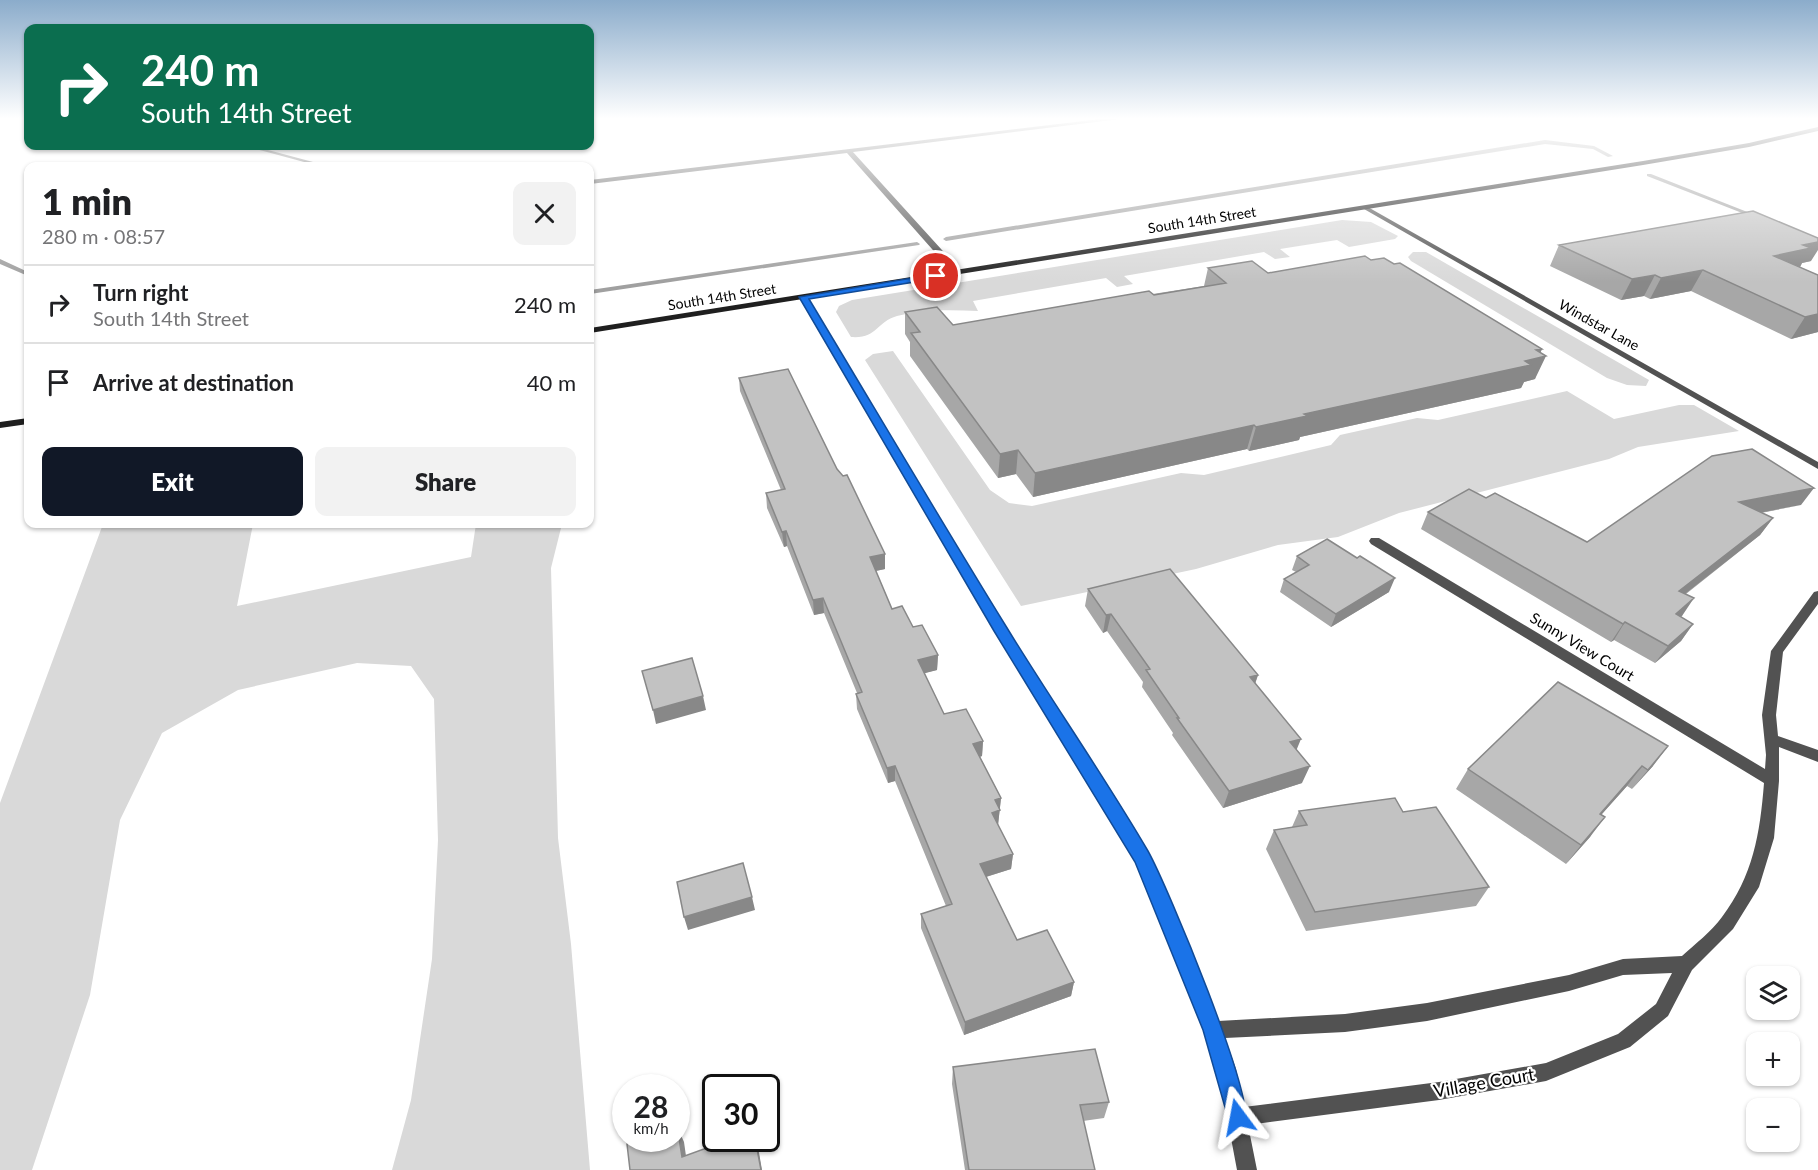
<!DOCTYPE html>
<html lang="en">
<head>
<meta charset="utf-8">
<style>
  :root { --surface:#fff; --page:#f2f2f2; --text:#202124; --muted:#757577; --line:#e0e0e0; --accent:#111827 }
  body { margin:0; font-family:Lato,sans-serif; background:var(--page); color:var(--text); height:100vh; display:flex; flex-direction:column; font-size:22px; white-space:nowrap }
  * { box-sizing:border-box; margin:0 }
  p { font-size:20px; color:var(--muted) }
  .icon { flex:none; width:33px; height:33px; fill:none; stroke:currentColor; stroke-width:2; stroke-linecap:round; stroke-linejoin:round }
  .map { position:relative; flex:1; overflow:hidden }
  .side { position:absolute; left:24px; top:162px; width:570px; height:366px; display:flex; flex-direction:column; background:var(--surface); border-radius:12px; box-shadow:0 2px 4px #0004 }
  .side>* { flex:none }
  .banner { position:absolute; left:24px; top:24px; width:570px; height:126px; border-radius:12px; box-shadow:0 2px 4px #0004; background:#0b6e4f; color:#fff; overflow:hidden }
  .tools { position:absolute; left:1746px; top:966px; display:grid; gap:12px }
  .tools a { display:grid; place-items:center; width:54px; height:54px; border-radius:12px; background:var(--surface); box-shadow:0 2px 4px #0004; font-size:30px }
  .speed { position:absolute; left:612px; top:1074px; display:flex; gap:12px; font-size:30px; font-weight:700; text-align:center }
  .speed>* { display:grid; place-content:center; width:78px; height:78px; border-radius:50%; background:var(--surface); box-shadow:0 2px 4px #0004; line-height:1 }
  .speed small { font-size:15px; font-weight:400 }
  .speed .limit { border:3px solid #111; border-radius:9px; background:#fff; color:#111 }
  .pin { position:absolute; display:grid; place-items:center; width:51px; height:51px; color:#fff; margin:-26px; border:3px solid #fff; border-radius:50%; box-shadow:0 2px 6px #0007 }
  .me { position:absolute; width:66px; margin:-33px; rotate:347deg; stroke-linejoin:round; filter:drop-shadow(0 0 4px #0008) }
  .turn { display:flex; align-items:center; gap:21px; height:126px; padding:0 18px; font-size:27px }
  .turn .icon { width:78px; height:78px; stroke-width:2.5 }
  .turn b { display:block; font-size:42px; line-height:51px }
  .round { display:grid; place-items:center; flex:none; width:63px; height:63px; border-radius:12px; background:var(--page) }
  .overview { display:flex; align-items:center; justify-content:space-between; height:102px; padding:0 18px }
  h1 { font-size:36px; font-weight:800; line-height:45px }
  .button { display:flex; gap:12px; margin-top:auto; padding:12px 18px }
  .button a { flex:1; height:69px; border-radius:12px; background:var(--accent); color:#fff; font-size:24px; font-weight:800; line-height:69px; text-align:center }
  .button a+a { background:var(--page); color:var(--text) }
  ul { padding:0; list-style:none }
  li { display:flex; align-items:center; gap:18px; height:78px; padding:0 18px; border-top:2px solid var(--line) }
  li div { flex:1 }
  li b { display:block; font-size:22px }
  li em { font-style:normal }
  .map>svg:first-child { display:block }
  .green { fill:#d9d9d9 }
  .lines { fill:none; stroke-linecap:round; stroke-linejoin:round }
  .stream { fill:#a0a0a0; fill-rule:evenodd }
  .street { fill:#525252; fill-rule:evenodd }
  .secondary { fill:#1f1f1f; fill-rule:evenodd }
  .wall { fill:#a7a7a7 }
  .shaded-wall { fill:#888 }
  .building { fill:#c2c2c2; stroke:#888; stroke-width:1.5 }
  .route { fill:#1a73e8; stroke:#114b97; stroke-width:1.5 }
  .labels { text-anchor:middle; stroke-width:4.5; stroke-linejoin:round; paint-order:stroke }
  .far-street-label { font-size:14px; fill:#000; stroke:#fff }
  .street-label { font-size:15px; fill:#000; stroke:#fff }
  .near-street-label { font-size:18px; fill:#000; stroke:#fff }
</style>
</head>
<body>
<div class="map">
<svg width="1818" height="1170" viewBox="0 0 1818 1170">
  <rect width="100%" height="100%" fill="#fff"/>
  <path class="green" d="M 1342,220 L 1371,222 L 1398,236 L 1395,239 L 1349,247 L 1337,240 L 1280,249 L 1290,257 L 1275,259 L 1264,252 L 1124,276 L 1133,284 L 1117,287 L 1106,278 L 973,301 L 978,311 C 951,310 925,309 897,316 C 876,322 877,339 851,337 L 836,312 L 839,306 L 852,300 Z
    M 1413,252 L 1426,252 L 1649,380 L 1646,386 L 1627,385 L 1607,378 L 1411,261 L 1408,257 Z
    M 893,351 L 990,490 L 1009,503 L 1032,506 L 1181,473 L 1204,475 L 1331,445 L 1340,435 L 1417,418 L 1438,420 L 1567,391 L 1614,419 L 1679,405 L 1694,405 L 1739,431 L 1638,447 L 1609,459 L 1399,513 L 1338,537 L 1278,545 L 1196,569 L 1021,606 L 865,360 L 873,354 Z
    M 103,524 L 253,524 L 237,606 L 471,557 L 476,524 L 562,524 L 551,568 L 558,838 L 571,944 L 590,1170 L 392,1170 L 411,1100 L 432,959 L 438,840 L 434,699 L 411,666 L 357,663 L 238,690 L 162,733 L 120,820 L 90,995 L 32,1170 L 0,1170 L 0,803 Z"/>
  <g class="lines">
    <path class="stream" d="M 1545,140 L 1594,146 L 1613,156 L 1608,157 L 1593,149 L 1545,144 L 946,241 L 943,239 L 946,237 Z
      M 1647,174 L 1651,174 L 1760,217 L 1755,218 L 1647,176 Z
      M 917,242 L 920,244 L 919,245 L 590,294 L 590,290 Z
      M 0,259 L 28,272 L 28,276 L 0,264 Z"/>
    <path class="street" d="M 1109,118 L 1128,118 L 853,152 L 961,271 L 961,275 L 955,275 L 847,153 L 590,184 L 590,180 Z
      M 245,146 L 253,146 L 328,166 L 319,166 Z
      M 1366,206 L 1818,462 L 1818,469 L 1364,209 L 1362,208 Z
      M 800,295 L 807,297 L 1003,625 L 1148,853 L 1218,1021 L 1345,1014 L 1427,1003 L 1569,975 L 1623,959 L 1682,956 C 1695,944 1711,932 1722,917 C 1753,876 1760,834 1764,783 L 1371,544 L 1369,541 L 1371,538 L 1379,538 L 1765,769 L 1766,755 L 1762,715 L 1771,651 L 1814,592 L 1818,591 L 1818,604 L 1783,652 L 1776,715 L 1778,736 L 1818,750 L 1818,762 L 1779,747 L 1779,781 L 1774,838 L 1759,887 L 1733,929 L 1692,970 L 1668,1016 L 1630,1047 L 1546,1081 L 1439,1100 L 1248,1125 L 1257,1170 L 1237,1170 L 1218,1069 L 1204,1030 L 1135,861 L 995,631 L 799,297 ZM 1672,973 L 1656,1004 L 1618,1034 L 1546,1063 L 1439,1082 L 1244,1107 L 1236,1069 L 1225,1038 L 1345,1032 L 1427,1021 L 1569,991 L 1623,975 Z"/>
    <path class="secondary" d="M 1818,127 L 1818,131 L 1749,147 L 1643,165 L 590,333 L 590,328 L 1643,161 L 1749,143 Z
      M 28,418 L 28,424 L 0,428 L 0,422 Z"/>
  </g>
  <path class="wall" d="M 1559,245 L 1811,261 L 1802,263 L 1800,267 L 1818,275 L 1818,332 L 1791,339 L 1691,291 L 1650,299 L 1644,296 L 1621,300 L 1550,266 Z
    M 1208,268 L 1268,273 L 1542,349 L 1540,353 L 1535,379 L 1524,382 L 1521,388 L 1300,437 L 1299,440 L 1249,451 L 1247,449 L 1033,497 L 1016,474 L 998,478 L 910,356 L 910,342 L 905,334 L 905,312 L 953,325 L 1204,286 Z
    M 739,378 L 837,469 L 885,554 L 885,569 L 876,571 L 892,609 L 913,627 L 938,655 L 937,670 L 924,673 L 944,714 L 983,741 L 982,756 L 980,757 L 1001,798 L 998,825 L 1013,854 L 1011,869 L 986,877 L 1017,940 L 1074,982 L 1071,996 L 964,1035 L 921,928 L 921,914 L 946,906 L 895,781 L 888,783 L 857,709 L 856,694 L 857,693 L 824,613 L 814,615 L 787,546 L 784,547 L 767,508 L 766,493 L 781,490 L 740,391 Z
    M 1486,498 L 1587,542 L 1801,505 L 1761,513 L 1773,518 L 1760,535 L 1686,594 L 1682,616 L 1680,617 L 1693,624 L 1681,641 L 1655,663 L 1614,640 L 1611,642 L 1421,529 L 1428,512 Z
    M 1297,556 L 1389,592 L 1331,627 L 1280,592 L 1284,579 L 1296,572 L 1292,570 Z
    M 1088,589 L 1258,675 L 1255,684 L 1297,750 L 1302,783 L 1223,808 L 1172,735 L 1173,733 L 1142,687 L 1143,682 L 1107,631 L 1103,633 L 1085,606 Z
    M 1653,766 L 1632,789 L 1627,786 L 1601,815 L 1590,837 L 1566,864 L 1456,789 L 1468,769 Z
    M 1299,811 L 1403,812 L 1489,887 L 1476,906 L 1306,931 L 1266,849 L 1274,830 L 1292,827 Z
    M 953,1067 L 1109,1102 L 1104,1118 L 1083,1121 L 1095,1170 L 965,1170 L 952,1084 Z"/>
  <path class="shaded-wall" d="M 1818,242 L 1818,250 L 1811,261 L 1802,263 L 1799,269 L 1774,256 L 1803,245 Z
    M 1703,270 L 1691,291 L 1650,299 L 1661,278 Z
    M 1655,275 L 1644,296 L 1621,300 L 1632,279 Z
    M 1818,314 L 1818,332 L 1791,339 L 1805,317 Z
    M 1542,349 L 1538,358 L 1546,356 L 1535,379 L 1524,382 L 1521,388 L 1300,437 L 1299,440 L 1249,451 L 1256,427 L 1304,414 L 1525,361 L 1536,350 Z
    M 1254,425 L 1247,449 L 1033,497 L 1035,473 Z
    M 1018,450 L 1016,474 L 998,478 L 1000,454 Z
    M 1814,488 L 1801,505 L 1727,519 L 1739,502 Z
    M 1773,518 L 1760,535 L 1667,608 L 1679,591 Z
    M 786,531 L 787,546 L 784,547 L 782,532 Z
    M 885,554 L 885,569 L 870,572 L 870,557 Z
    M 1395,578 L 1389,592 L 1331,627 L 1336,614 Z
    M 823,598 L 824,613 L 814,615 L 813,600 Z
    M 1694,598 L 1682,616 L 1663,632 L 1676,614 Z
    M 1111,614 L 1107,631 L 1103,633 L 1106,615 Z
    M 1625,622 L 1614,640 L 1611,642 L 1623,624 Z
    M 1693,624 L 1681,641 L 1655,663 L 1668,646 Z
    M 938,655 L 937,670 L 918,675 L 918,660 Z
    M 1258,675 L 1252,692 L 1250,677 Z
    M 703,696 L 706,710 L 656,724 L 653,710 Z
    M 1301,739 L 1294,756 L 1290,742 Z
    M 983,741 L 982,756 L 972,759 L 973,744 Z
    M 1668,746 L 1653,766 L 1632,789 L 1648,770 Z
    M 895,766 L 895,781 L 888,783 L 887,768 Z
    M 1310,766 L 1302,783 L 1223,808 L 1229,791 Z
    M 1642,766 L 1627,786 L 1585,833 L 1600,814 Z
    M 1001,798 L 998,825 L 991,827 L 995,800 Z
    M 1605,817 L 1590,837 L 1566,864 L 1581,845 Z
    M 1013,854 L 1011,869 L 979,879 L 980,864 Z
    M 752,897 L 755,910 L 688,930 L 684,917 Z
    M 1074,982 L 1071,996 L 964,1035 L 965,1022 Z
    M 677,1126 L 684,1142 L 688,1170 L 682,1157 Z
    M 755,1138 L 758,1147 L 762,1170 L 761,1170 Z"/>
  <path class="building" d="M 1753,211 L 1818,238 L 1818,242 L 1803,245 L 1811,248 L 1774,256 L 1818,275 L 1818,314 L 1805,317 L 1703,270 L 1661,278 L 1655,275 L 1632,279 L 1559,245 Z
    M 1365,256 L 1371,260 L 1384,258 L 1394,264 L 1400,263 L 1542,349 L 1536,350 L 1546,356 L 1525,361 L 1531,365 L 1304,414 L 1307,416 L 1256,427 L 1254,425 L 1035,473 L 1018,450 L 1000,454 L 911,333 L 920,332 L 905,312 L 937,307 L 953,325 L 1149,291 L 1154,295 L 1226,283 L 1208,268 L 1252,261 L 1268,273 Z
    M 788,369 L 837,469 L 843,476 L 847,475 L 885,554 L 870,557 L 892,609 L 902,606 L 913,627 L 922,625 L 938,655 L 918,660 L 944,714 L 966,709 L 983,741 L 973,744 L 1001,798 L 995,800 L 1000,810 L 992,813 L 1013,854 L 980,864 L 1017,940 L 1047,930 L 1074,982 L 965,1022 L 921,914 L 952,904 L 895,766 L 887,768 L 856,694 L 862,692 L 823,598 L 813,600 L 786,531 L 782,532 L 766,493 L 785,489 L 739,378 Z
    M 1752,449 L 1814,488 L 1739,502 L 1773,518 L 1679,591 L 1694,598 L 1676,614 L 1693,624 L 1668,646 L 1625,622 L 1623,624 L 1428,512 L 1469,489 L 1486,498 L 1495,493 L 1587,542 L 1712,456 Z
    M 1327,539 L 1357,558 L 1360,556 L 1395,578 L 1336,614 L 1284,579 L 1309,565 L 1297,556 Z
    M 1170,569 L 1258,675 L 1250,677 L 1301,739 L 1290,742 L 1310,766 L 1229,791 L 1177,718 L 1179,718 L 1146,670 L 1150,669 L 1111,614 L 1106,615 L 1088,589 Z
    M 692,658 L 703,696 L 653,710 L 642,671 Z
    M 1558,682 L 1668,746 L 1648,770 L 1642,766 L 1600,814 L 1605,817 L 1581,845 L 1468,769 Z
    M 1395,798 L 1403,812 L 1436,807 L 1489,887 L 1315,912 L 1274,830 L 1307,825 L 1299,811 Z
    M 743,863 L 752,897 L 684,917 L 677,882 Z
    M 1095,1049 L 1109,1102 L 1080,1105 L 1095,1170 L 969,1170 L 953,1067 Z
    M 676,1126 L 677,1126 L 682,1157 L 734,1138 L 755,1138 L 761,1170 L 630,1170 L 627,1144 L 641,1138 L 676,1138 Z"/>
  <linearGradient id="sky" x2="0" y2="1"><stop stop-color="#8baccb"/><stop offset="0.42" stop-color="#fff"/><stop offset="1" stop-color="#fff" stop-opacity="0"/></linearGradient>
  <rect width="1818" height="282" fill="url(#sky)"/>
  <path class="route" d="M 936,274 L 939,275 L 939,278 L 809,299 C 874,407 938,516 1004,623 C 1051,700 1103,774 1148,851 C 1167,885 1256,1098 1245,1125 L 1238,1128 L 1230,1125 L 1203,1030 L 1135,862 L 994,631 L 799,297 Z"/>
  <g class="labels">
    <g class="far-street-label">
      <text transform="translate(1202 220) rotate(-9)" y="5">South 14th Street</text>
      <text transform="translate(722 297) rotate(-9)" y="5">South 14th Street</text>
      <text transform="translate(1599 325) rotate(29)" y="5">Windstar Lane</text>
    </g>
    <g class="street-label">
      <text transform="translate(1582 647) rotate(31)" y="5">Sunny View Court</text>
    </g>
    <g class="near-street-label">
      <text transform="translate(1484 1083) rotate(-10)" y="6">Village Court</text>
    </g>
  </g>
</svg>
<div class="tools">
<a><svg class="icon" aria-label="layers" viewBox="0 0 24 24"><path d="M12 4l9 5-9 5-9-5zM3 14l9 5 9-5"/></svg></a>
<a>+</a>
<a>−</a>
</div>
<div class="speed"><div>28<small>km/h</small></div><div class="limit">30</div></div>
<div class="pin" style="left:936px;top:276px;background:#d93025"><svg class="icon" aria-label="arrive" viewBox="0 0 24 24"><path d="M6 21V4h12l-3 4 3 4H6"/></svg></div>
<svg class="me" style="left:1238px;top:1117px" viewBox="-20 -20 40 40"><path d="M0-17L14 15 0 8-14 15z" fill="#1a73e8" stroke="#fff" stroke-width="4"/></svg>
<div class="banner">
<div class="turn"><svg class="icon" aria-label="right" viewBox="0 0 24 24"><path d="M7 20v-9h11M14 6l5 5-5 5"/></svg><div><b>240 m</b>South 14th Street</div></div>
</div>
<section class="side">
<div class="overview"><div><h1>1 min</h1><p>280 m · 08:57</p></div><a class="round"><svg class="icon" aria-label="close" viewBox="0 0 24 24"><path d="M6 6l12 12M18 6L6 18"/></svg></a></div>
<ul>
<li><svg class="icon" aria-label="right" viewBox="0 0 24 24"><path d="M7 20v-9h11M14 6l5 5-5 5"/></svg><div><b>Turn right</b><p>South 14th Street</p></div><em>240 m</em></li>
<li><svg class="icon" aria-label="arrive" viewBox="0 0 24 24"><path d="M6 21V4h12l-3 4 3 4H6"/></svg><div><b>Arrive at destination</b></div><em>40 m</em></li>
</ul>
<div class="button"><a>Exit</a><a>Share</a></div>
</section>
</div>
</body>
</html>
